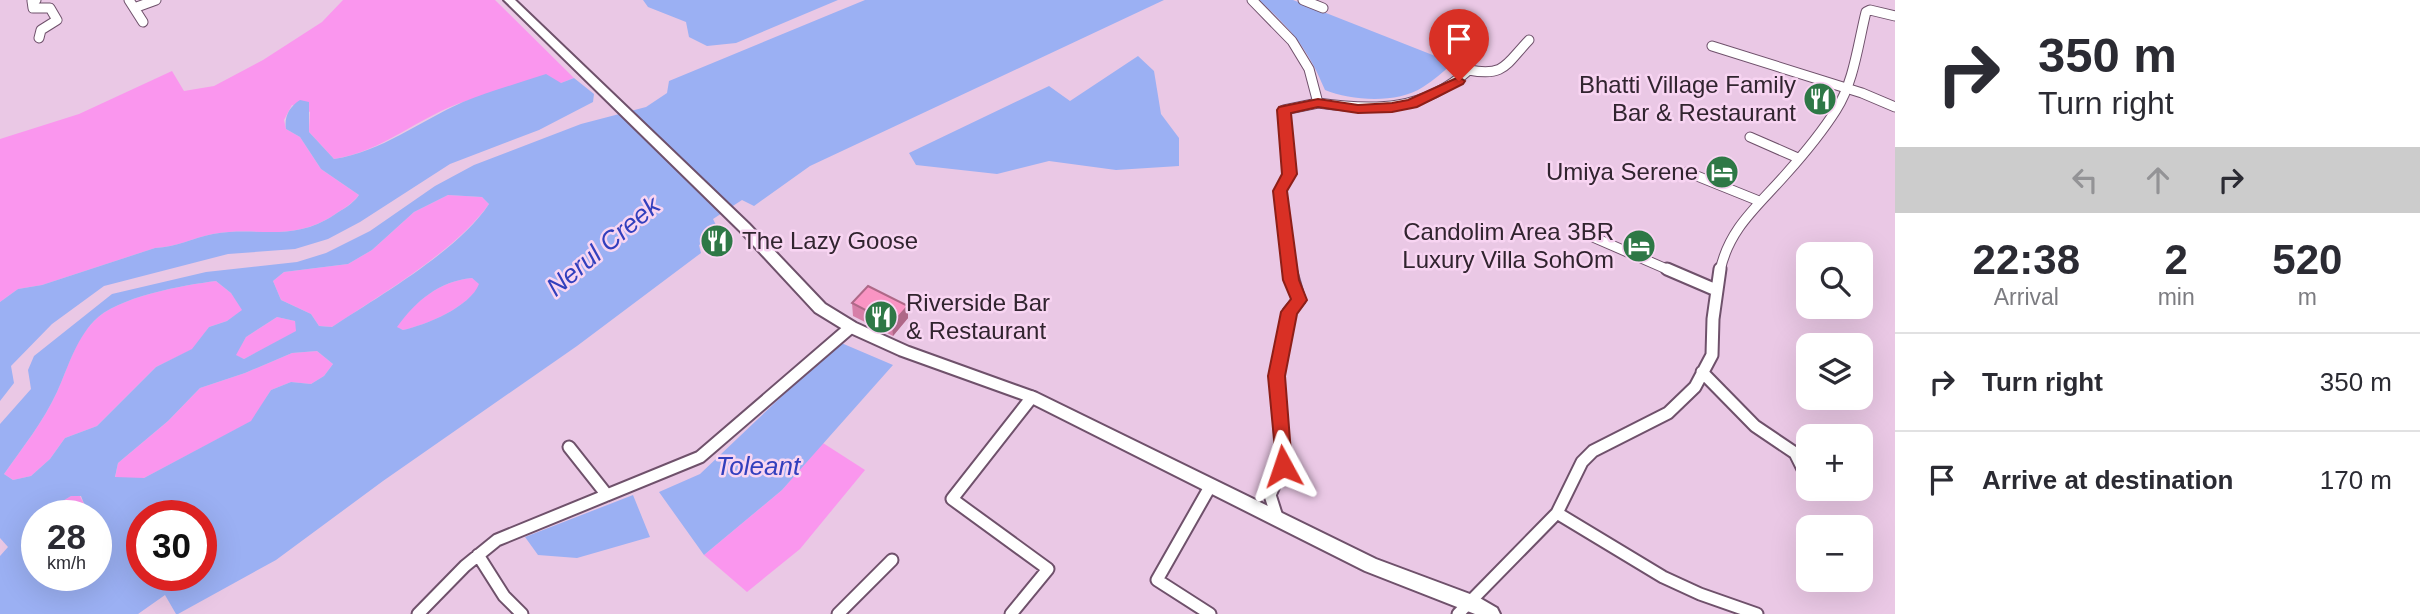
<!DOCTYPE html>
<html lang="en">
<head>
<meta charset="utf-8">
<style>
  :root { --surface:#fff; --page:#f7f7f7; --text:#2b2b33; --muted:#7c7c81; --line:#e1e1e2 }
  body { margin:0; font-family:Arial,sans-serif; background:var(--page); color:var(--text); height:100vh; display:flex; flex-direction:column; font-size:26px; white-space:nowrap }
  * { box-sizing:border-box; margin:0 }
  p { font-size:23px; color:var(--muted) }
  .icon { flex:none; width:38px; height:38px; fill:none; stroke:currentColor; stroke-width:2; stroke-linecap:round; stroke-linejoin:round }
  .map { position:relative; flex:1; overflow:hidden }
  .panel { display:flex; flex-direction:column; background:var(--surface); width:525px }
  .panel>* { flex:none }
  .top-card { background:#fff; color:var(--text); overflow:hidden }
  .buttons { position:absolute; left:1796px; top:242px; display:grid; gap:14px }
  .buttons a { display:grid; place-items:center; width:77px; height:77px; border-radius:14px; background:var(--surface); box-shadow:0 7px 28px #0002; font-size:35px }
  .speed { position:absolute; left:21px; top:500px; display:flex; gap:14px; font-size:35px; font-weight:700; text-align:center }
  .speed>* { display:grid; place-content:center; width:91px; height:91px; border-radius:50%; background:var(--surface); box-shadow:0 7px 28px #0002; line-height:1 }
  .speed small { font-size:18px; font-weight:400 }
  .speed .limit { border:10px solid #d22; background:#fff; color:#111 }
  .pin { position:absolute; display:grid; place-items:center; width:60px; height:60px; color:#fff; margin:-72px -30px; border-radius:50% 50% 50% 0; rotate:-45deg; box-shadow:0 0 7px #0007 }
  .pin .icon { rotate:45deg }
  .me { position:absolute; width:77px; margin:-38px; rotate:355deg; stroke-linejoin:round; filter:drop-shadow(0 0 5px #0008) }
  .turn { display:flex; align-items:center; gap:24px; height:147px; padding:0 28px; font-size:32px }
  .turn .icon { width:91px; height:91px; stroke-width:2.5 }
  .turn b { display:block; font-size:49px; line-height:60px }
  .lanes { display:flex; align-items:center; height:66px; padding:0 28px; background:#0003; justify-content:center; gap:35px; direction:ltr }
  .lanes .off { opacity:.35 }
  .eta { display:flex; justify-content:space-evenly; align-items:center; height:119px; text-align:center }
  .eta b { font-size:42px; font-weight:700; line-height:49px }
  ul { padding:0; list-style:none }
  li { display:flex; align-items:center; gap:21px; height:98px; padding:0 28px; border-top:2px solid var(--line) }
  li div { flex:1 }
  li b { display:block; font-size:26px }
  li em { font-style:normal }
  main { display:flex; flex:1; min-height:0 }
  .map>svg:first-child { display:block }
  .green { fill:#fa96ee }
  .water { fill:#9bb0f3; fill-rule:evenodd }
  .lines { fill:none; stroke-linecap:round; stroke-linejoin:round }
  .minor-far1-casing { stroke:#6f516b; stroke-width:11 }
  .minor-casing { stroke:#6f516b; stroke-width:15 }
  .secondary-casing { stroke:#6f516b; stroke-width:4 }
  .minor-far1 { stroke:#fff; stroke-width:9 }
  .minor { stroke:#fff; stroke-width:11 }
  .secondary { fill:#fff; fill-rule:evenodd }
  .wall { fill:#d67fa8 }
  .shaded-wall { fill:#ae6888 }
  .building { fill:#f994c3; stroke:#ae6888; stroke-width:2 }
  .route { fill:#d93025; stroke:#8d1f18; stroke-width:2 }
  .labels { text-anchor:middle; stroke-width:5; stroke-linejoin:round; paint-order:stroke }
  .poi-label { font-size:24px; fill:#31242f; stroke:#f8d5f2; text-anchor:end }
  .water-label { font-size:26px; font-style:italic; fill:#323fbd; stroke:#f8d5f2 }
</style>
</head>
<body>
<main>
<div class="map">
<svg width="1895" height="614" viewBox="0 0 1895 614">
  <rect width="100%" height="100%" fill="#eac8e5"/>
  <path class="green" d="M 343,0 L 495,0 L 574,78 L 561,83 C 530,89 496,91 466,101 C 419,116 383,152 334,159 L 309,132 L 310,112 L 292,105 L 284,120 L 286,129 L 300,137 L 321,169 L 359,195 C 352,204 343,209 334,215 C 290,243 259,226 213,234 C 192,238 177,247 155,248 L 42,285 L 18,289 L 0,302 L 0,139 L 79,114 L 172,71 L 184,91 L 214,86 L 263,60 L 322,22 Z
    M 448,195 L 482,197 L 489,204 C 456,251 380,295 332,327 L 319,326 L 311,314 L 281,300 L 273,281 L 284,272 L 348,264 L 372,250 L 414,212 Z
    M 472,278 L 480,284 C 469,307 427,325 403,330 L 396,327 C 416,301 439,281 472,278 Z
    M 216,281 L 231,293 L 243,310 L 227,321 L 209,327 L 193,349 L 156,367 L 97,426 L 65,438 L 50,459 L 31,476 L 13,480 L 4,474 C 23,447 43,422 57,392 C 68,368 75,340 94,321 C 116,297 184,285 216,281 Z
    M 277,317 L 295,321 L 297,331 L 244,359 L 235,355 L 246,337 Z
    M 317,351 L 333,364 L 324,376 L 311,384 L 291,382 L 271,390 L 252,421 L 144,478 L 115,478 L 118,463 L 168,421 L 200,388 L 245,373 L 292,353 Z
    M 823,443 L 865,470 L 800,549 L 747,592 L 704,555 L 782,490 Z
    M 71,496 L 80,496 L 85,506 L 73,516 L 46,516 L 51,508 Z"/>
  <path class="water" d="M 643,0 L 838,0 L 736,43 L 707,46 L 689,37 L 686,22 L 648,7 Z
    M 865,0 L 1164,0 L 810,166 L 754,206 L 742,200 L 713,219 L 720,233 L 699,245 L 701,253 L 577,346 L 383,481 L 276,560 L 178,614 L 176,614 L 165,595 L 138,614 L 0,614 L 0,556 L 8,547 L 0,538 L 0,424 L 31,389 L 28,370 L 34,356 L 112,294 L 206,272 L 297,262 L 326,253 L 370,231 L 435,186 L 474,165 L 581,124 L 646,107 L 667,93 L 669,81 ZM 448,195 L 482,197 L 489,204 C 458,251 379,296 332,327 L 319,326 L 311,314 L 281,300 L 273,281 L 284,272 L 348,264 L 372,250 L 414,212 ZM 472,278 L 479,284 C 470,307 426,325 403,330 L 397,327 C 416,301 439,281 472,278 ZM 216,281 L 231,293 L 242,310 L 227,321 L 209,327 L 192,349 L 156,367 L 97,426 L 65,438 L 50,459 L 31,476 L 13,480 L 4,474 C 23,447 43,422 57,392 C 68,368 75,341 94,321 C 116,297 184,285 216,281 ZM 277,317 L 295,321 L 296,331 L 244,359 L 236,355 L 246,337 ZM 317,351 L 333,364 L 324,376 L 311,384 L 291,382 L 271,390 L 251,421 L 144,478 L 115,477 L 118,463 L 168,421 L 200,388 L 245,373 L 292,353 ZM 71,496 L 81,496 L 85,506 L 73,516 L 96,516 L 96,576 L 37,576 L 37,516 L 46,516 L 51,508 ZM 142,516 L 201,516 L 201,576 L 142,576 Z
    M 1259,0 L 1293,0 L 1453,63 C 1444,71 1434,80 1423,87 C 1397,104 1352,101 1325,90 C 1308,49 1292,30 1259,0 Z
    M 1138,56 L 1154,71 L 1161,114 L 1179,138 L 1179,166 L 1116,170 L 1049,161 L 997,174 L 916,165 L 909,153 L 1049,86 L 1070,101 Z
    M 546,74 L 561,83 L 574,78 L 594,94 L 593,102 L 539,130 L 450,164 L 360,222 L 328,239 L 295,249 L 228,254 L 104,286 L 52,324 L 11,366 L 14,383 L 0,401 L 0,302 L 18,289 L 42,285 L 155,248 C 177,247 192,238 213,234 C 259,226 291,243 334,215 C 343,209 353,204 359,195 L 321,169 L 300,137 L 286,129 C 284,117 289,107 300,100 L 309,102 L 309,132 L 334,159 C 381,152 420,121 463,102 C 490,91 519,83 546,74 Z
    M 839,342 L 893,365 L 782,490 L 704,555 L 659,492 L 700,474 Z
    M 633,495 L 650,537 L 577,558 L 538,555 L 525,537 Z"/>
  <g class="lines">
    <defs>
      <path id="minor-far1" d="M 36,0 L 32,1 L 33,8 L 50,8 L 57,20 L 41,30 L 39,38
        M 129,0 L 143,22
        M 1252,0 L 1292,41 L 1309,69 L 1318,103 L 1284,110 L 1289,174 L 1280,191 L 1290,271
        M 1303,0 L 1323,8
        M 134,8 L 156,0
        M 1712,46 L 1862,93 L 1895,107
        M 1318,103 C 1376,111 1423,111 1469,70 C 1505,77 1506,64 1529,40
        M 1750,137 L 1798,158
        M 1687,172 L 1759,201
        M 1586,234 L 1671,271
        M 1720,271 C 1729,228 1758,206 1786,174 C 1803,155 1822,132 1836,110 C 1854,82 1858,44 1866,12 L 1870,10 L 1895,16"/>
      <path id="minor" d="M 1667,269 L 1716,290
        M 1702,372 L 1755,426 L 1795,453 L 1805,473
        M 569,447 L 607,495
        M 1557,513 L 1663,577 L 1700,594 L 1757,614
        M 1277,517 L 1270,495 L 1283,466 L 1276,376 L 1289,312 L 1299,300 L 1290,269
        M 478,555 L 504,596 L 522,614
        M 418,614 L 465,566 L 497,540 L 700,457 L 851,327
        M 838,614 L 892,560
        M 1011,614 L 1048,569 L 952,499 L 1032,397
        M 1210,614 L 1157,580 L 1211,485
        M 1458,614 L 1557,513 L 1582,462 L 1593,451 L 1668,413 L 1695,387 L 1712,355 L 1713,319 L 1720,269"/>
      <path id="secondary" d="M 504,0 L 515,0 L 749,224 L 825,304 L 856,323 L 909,347 L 1037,393 L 1376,559 L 1478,597 L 1497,608 L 1500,614 L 1475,614 L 1365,571 L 1027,401 L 899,355 L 846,331 L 815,312 L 739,230 Z"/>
    </defs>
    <use href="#minor-far1" class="minor-far1-casing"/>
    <use href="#minor" class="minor-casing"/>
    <use href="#secondary" class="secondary-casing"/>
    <use href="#minor-far1" class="minor-far1"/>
    <use href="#minor" class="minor"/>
    <use href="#secondary" class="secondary"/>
  </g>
  <path class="wall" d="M 852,303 L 908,306 L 908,318 L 893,336 L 853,316 Z"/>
  <path class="shaded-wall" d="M 908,306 L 908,318 L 893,336 L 892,324 Z"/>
  <path class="building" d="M 868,286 L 908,306 L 892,324 L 852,303 Z"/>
  <path class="route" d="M 1459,77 L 1465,81 L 1463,84 L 1417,107 L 1392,112 L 1358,113 L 1318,107 L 1291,113 L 1297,174 L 1287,191 L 1299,280 L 1307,300 L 1297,314 L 1285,376 L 1292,466 L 1290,471 L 1283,473 L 1277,471 L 1268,376 L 1281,312 L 1291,299 L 1283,280 L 1273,191 L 1282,174 L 1277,110 L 1279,107 L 1318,99 L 1358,105 L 1392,103 L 1408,100 Z"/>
  <defs>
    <symbol id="restaurant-disc" viewBox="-11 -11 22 22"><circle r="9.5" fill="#2e7846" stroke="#f8d5f2"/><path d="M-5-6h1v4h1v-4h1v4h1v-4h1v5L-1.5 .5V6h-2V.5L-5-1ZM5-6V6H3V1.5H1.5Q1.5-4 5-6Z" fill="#fff"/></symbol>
    <symbol id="hotel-disc" viewBox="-11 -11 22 22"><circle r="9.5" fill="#2e7846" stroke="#f8d5f2"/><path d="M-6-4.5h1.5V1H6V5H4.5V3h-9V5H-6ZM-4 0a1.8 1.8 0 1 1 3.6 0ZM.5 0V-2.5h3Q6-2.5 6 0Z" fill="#fff"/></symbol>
  </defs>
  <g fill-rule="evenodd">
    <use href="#restaurant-disc" x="1801" y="80" width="38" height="38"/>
    <use href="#hotel-disc" x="1703" y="153" width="38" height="38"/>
    <use href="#restaurant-disc" x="698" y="222" width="38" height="38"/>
    <use href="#hotel-disc" x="1620" y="227" width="38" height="38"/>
    <use href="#restaurant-disc" x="862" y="298" width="38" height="38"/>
  </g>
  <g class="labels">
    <g class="poi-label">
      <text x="1796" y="93">Bhatti Village Family<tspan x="1796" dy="28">Bar &amp; Restaurant</tspan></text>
      <text x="1698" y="180">Umiya Serene</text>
      <text x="1614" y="240">Candolim Area 3BR<tspan x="1614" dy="28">Luxury Villa SohOm</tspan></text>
      <text x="742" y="249" text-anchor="start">The Lazy Goose</text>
      <text x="906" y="311" text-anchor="start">Riverside Bar<tspan x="906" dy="28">&amp; Restaurant</tspan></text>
    </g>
    <g class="water-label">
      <text transform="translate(603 246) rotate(-40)" y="9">Nerul Creek</text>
      <text x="758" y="475">Toleant</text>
    </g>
  </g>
</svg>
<div class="buttons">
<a><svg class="icon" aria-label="search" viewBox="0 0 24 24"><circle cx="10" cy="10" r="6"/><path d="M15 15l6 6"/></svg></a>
<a><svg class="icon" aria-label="layers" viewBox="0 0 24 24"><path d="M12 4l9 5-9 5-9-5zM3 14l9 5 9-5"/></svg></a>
<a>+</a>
<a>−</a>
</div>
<div class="speed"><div>28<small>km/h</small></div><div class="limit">30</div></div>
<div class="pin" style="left:1459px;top:81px;background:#d93025"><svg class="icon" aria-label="arrive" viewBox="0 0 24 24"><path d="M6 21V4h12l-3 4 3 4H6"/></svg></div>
<svg class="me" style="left:1283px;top:466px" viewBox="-20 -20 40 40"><path d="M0-17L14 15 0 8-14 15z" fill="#d93025" stroke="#fff" stroke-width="4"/></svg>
</div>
<section class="panel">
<div class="top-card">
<div class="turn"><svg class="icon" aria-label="right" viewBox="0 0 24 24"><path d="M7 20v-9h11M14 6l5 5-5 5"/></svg><div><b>350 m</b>Turn right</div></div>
<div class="lanes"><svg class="icon off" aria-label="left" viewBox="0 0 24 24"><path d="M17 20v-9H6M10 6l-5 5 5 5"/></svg><svg class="icon off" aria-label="ahead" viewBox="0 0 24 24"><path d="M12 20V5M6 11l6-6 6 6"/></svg><svg class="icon" aria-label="right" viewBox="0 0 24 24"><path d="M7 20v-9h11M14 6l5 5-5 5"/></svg></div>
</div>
<div class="eta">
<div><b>22:38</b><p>Arrival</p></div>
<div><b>2</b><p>min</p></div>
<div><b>520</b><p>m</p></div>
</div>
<ul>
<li><svg class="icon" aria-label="right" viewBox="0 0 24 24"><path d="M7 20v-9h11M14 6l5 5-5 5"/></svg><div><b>Turn right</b></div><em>350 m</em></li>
<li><svg class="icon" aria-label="arrive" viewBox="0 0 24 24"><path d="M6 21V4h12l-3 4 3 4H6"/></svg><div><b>Arrive at destination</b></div><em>170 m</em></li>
</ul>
</section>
</main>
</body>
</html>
